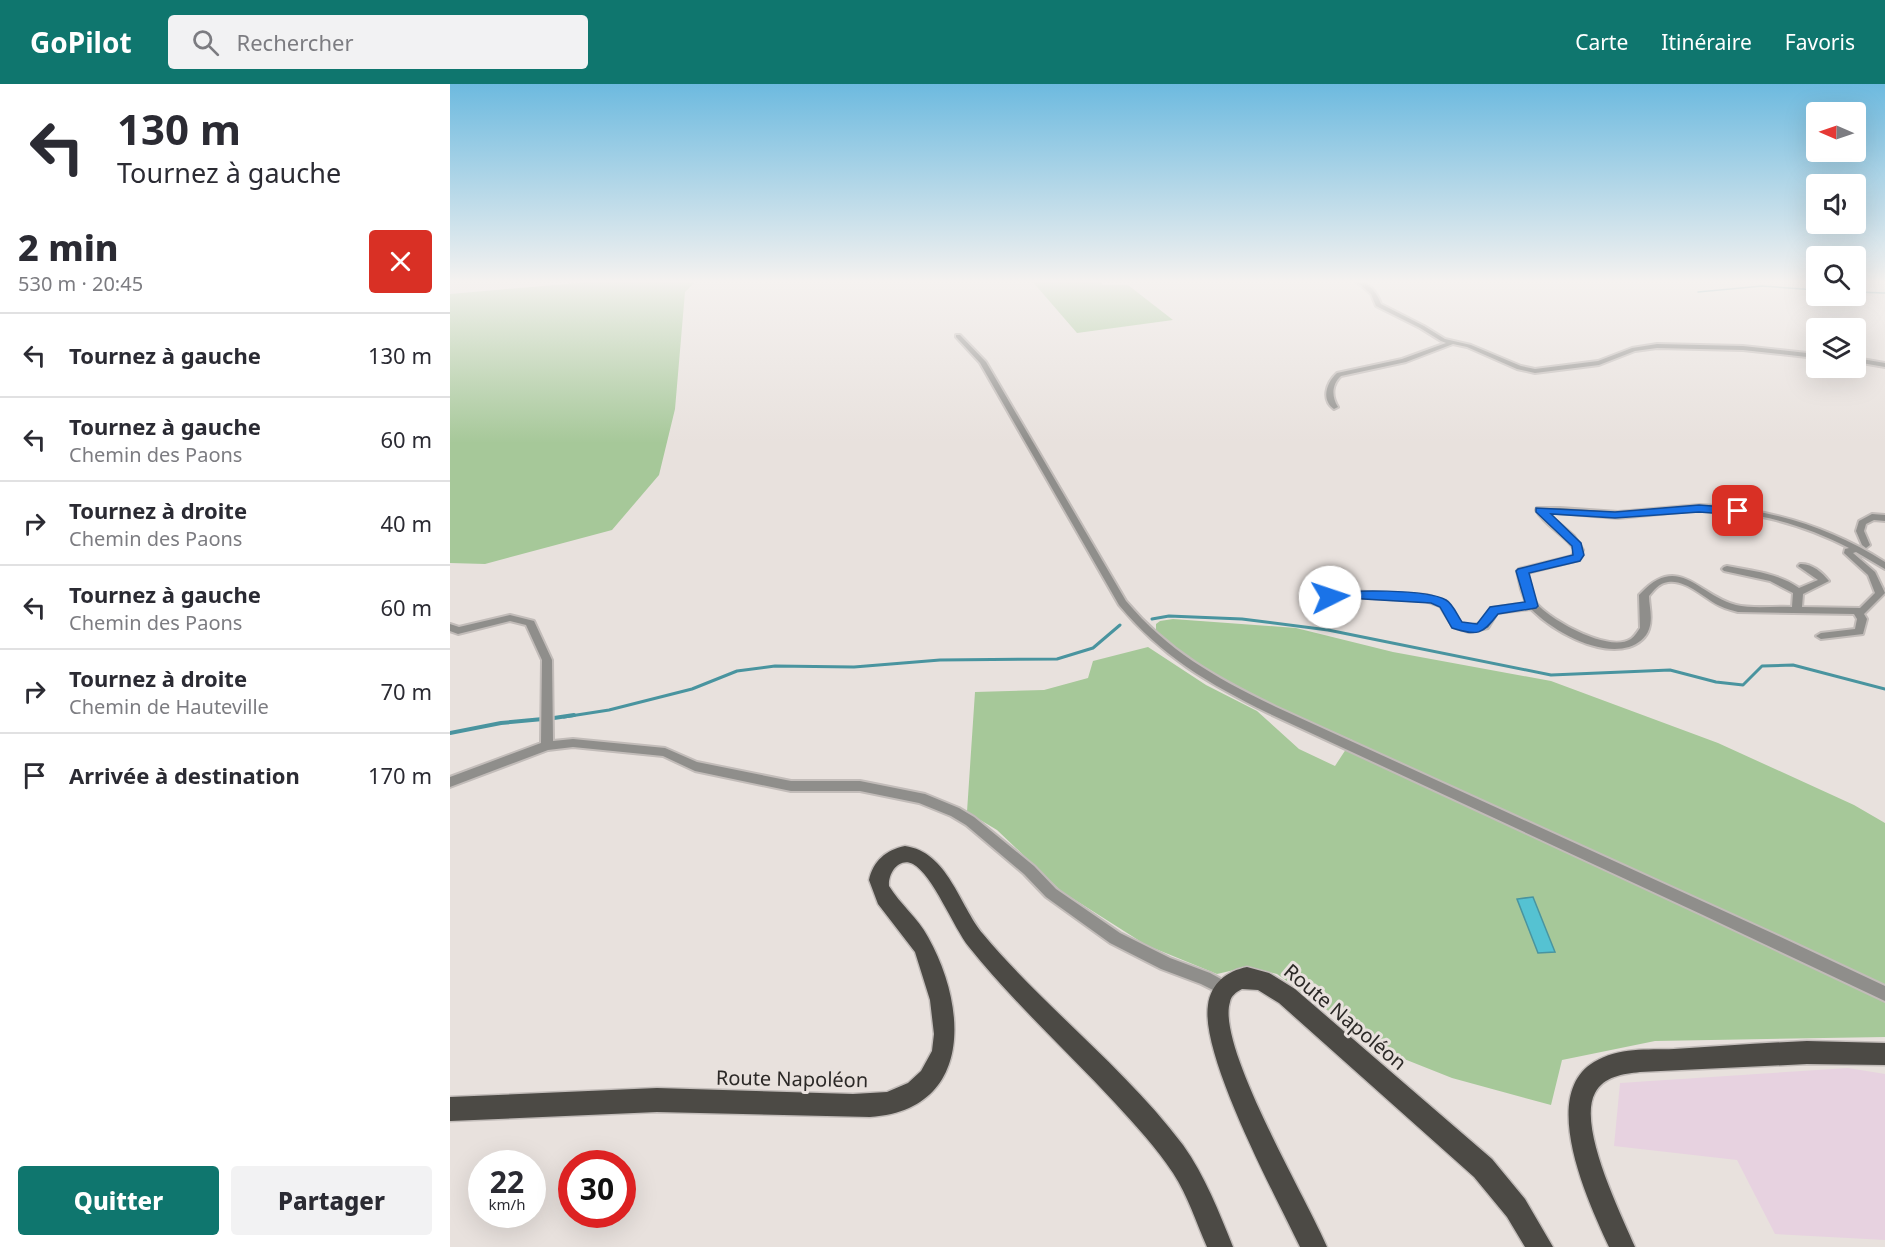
<!DOCTYPE html>
<html lang="fr">
<head>
<meta charset="utf-8">
<style>
  :root { --surface:#fff; --page:#f2f2f3; --text:#2b2b33; --muted:#7c7c81; --line:#e1e1e2; --accent:#0f766e }
  body { margin:0; font-family:"Noto Sans",sans-serif; background:var(--page); color:var(--text); height:100vh; display:flex; flex-direction:column; font-size:22px; white-space:nowrap }
  * { box-sizing:border-box; margin:0 }
  p { font-size:20px; color:var(--muted) }
  .icon { flex:none; width:33px; height:33px; fill:none; stroke:currentColor; stroke-width:2; stroke-linecap:round; stroke-linejoin:round }
  .map { position:relative; flex:1; overflow:hidden }
  .sheet { display:flex; flex-direction:column; background:var(--surface); width:450px }
  .sheet>* { flex:none }
  .hud { background:#fff; color:var(--text); overflow:hidden }
  .needle { width:39px; rotate:272deg }
  .fabs { position:absolute; left:1356px; top:18px; display:grid; gap:12px }
  .fabs a { display:grid; place-items:center; width:60px; height:60px; border-radius:6px; background:var(--surface); box-shadow:0 6px 24px #0002; font-size:30px }
  .speed { position:absolute; left:18px; top:1066px; display:flex; gap:12px; font-size:30px; font-weight:700; text-align:center }
  .speed>* { display:grid; place-content:center; width:78px; height:78px; border-radius:50%; background:var(--surface); box-shadow:0 6px 24px #0002; line-height:1 }
  .speed small { font-size:15px; font-weight:400 }
  .speed .limit { border:9px solid #d22; background:#fff; color:#111 }
  .pin { position:absolute; display:grid; place-items:center; width:51px; height:51px; color:#fff; margin:-26px; border-radius:12px; box-shadow:0 3px 9px #0006 }
  .me { position:absolute; width:66px; margin:-33px; rotate:86deg; stroke-linejoin:round; filter:drop-shadow(0 0 4px #0008) }
  .turn { display:flex; align-items:center; gap:21px; height:126px; padding:0 18px; font-size:27px }
  .turn .icon { width:78px; height:78px; stroke-width:2.5 }
  .turn b { display:block; font-size:42px; line-height:51px }
  .round { display:grid; place-items:center; flex:none; width:63px; height:63px; border-radius:6px; background:var(--page) }
  .headline { display:flex; align-items:center; justify-content:space-between; height:102px; padding:0 18px }
  h1 { font-size:36px; font-weight:800; line-height:45px }
  .button { display:flex; gap:12px; margin-top:auto; padding:12px 18px }
  .button a { flex:1; height:69px; border-radius:6px; background:var(--accent); color:#fff; font-size:24px; font-weight:800; line-height:69px; text-align:center }
  .button a+a { background:var(--page); color:var(--text) }
  ul { padding:0; list-style:none }
  li { display:flex; align-items:center; gap:18px; height:84px; padding:0 18px; border-top:2px solid var(--line) }
  li div { flex:1 }
  li b { display:block; font-size:22px }
  li em { font-style:normal }
  header { display:flex; align-items:center; gap:36px; box-sizing:border-box; height:84px; padding:0 30px; background:var(--accent); color:#fff }
  header strong { font-size:28px }
  nav { display:flex; gap:33px; margin-inline-start:auto; font-size:21px }
  .search { width:420px; height:54px; background:var(--page); display:flex; align-items:center; gap:15px; box-sizing:border-box; padding:0 21px; border-radius:6px; color:var(--muted); font-size:22px }
  main { display:flex; flex:1; min-height:0 }
  .map>svg:first-child { display:block }
  .industrial { fill:#e7d2e0 }
  .green { fill:#a6c899 }
  .water { fill:#55c2d2; stroke:#49949f; stroke-width:1.5 }
  .lines { fill:none; stroke-linecap:round; stroke-linejoin:round }
  .stream-far2 { stroke:#49949f; stroke-width:1.5 }
  .stream-far1 { stroke:#49949f; stroke-width:3 }
  .stream { stroke:#49949f; stroke-width:4 }
  .street-casing { stroke:#c2bcb9; stroke-width:4 }
  .primary-casing { stroke:#c2bcb9; stroke-width:3 }
  .street { fill:#8f8e8b; fill-rule:evenodd }
  .primary { fill:#4c4a45; fill-rule:evenodd }
  .route { fill:#1a73e8; stroke:#114b97; stroke-width:1.5 }
  .labels { text-anchor:middle; stroke-width:6; stroke-linejoin:round; paint-order:stroke }
  .near-street-label { font-size:20px; fill:#2c2927; stroke:#e8e1dd }
</style>
</head>
<body>
<header>
<strong>GoPilot</strong>
<div class="search"><svg class="icon" aria-label="search" viewBox="0 0 24 24"><circle cx="10" cy="10" r="6"/><path d="M15 15l6 6"/></svg>Rechercher</div>
<nav><a>Carte</a><a>Itinéraire</a><a>Favoris</a></nav>
</header>
<main>
<section class="sheet">
<div class="hud">
<div class="turn"><svg class="icon" aria-label="left" viewBox="0 0 24 24"><path d="M17 20v-9H6M10 6l-5 5 5 5"/></svg><div><b>130 m</b>Tournez à gauche</div></div>
</div>
<div class="headline"><div><h1>2 min</h1><p>530 m · 20:45</p></div><a class="round" style="background:#d93025;color:#fff"><svg class="icon" aria-label="close" viewBox="0 0 24 24"><path d="M6 6l12 12M18 6L6 18"/></svg></a></div>
<ul>
<li><svg class="icon" aria-label="left" viewBox="0 0 24 24"><path d="M17 20v-9H6M10 6l-5 5 5 5"/></svg><div><b>Tournez à gauche</b></div><em>130 m</em></li>
<li><svg class="icon" aria-label="left" viewBox="0 0 24 24"><path d="M17 20v-9H6M10 6l-5 5 5 5"/></svg><div><b>Tournez à gauche</b><p>Chemin des Paons</p></div><em>60 m</em></li>
<li><svg class="icon" aria-label="right" viewBox="0 0 24 24"><path d="M7 20v-9h11M14 6l5 5-5 5"/></svg><div><b>Tournez à droite</b><p>Chemin des Paons</p></div><em>40 m</em></li>
<li><svg class="icon" aria-label="left" viewBox="0 0 24 24"><path d="M17 20v-9H6M10 6l-5 5 5 5"/></svg><div><b>Tournez à gauche</b><p>Chemin des Paons</p></div><em>60 m</em></li>
<li><svg class="icon" aria-label="right" viewBox="0 0 24 24"><path d="M7 20v-9h11M14 6l5 5-5 5"/></svg><div><b>Tournez à droite</b><p>Chemin de Hauteville</p></div><em>70 m</em></li>
<li><svg class="icon" aria-label="arrive" viewBox="0 0 24 24"><path d="M6 21V4h12l-3 4 3 4H6"/></svg><div><b>Arrivée à destination</b></div><em>170 m</em></li>
</ul>
<div class="button"><a>Quitter</a><a>Partager</a></div>
</section>
<div class="map">
<svg width="1435" height="1163" viewBox="0 0 1435 1163">
  <rect width="100%" height="100%" fill="#e8e1dd"/>
  <path class="industrial" d="M 1398,984 L 1435,990 L 1435,1156 L 1325,1150 L 1287,1076 L 1164,1062 L 1170,999 Z"/>
  <path class="green" d="M 152,197 L 219,197 L 244,199 L 235,208 L 225,325 L 209,391 L 162,446 L 35,480 L 0,479 L 0,210 Z
    M 582,197 L 650,197 L 652,201 L 678,201 L 723,236 L 627,249 Z
    M 723,535 L 846,544 L 943,568 L 1101,597 L 1268,659 L 1404,721 L 1435,739 L 1435,953 L 1205,957 L 1112,976 L 1101,1021 L 1002,994 L 934,967 L 827,890 L 797,883 L 767,890 L 696,861 L 611,807 L 547,746 L 517,728 L 525,608 L 594,606 L 638,594 L 643,577 L 698,563 L 756,601 L 807,627 L 849,665 L 885,682 L 902,656 C 847,632 742,593 706,547 L 706,540 L 710,537 Z"/>
  <path class="water" d="M 1083,813 L 1105,868 L 1088,869 L 1067,815 Z"/>
  <g class="lines">
    <path class="stream-far2" d="M 1248,208 L 1312,202 L 1366,206
      M 1406,208 L 1435,209"/>
    <path class="stream-far1" d="M 702,535 L 719,532 L 792,535 L 878,546 L 1101,591 L 1220,586 L 1266,598 L 1293,601 L 1312,582 L 1343,581 L 1435,605
      M 114,633 L 159,626 L 242,605 L 287,587 L 325,582 L 404,583 L 490,576 L 607,575 L 643,564 L 670,541"/>
    <path class="stream" d="M 104,634 L 124,631
      M 0,649 L 51,639 L 93,635"/>
    <defs>
      <path id="street" d="M 906,197 C 919,197 927,209 931,220 L 974,242 L 995,255 L 1021,261 L 1071,282 L 1085,285 L 1148,277 L 1182,264 L 1207,260 L 1293,262 L 1366,270 L 1366,274 L 1293,266 L 1207,264 L 1185,267 L 1149,281 L 1085,289 L 1067,285 L 1017,263 L 1003,260 L 956,278 L 891,292 C 882,300 881,312 888,323 L 884,325 C 871,316 876,299 887,289 L 952,275 L 996,259 L 991,257 L 970,244 L 926,222 L 921,210 Z
        M 506,251 L 510,251 L 536,278 L 676,517 C 719,568 766,594 826,623 L 1322,849 L 1435,902 L 1435,917 L 1253,831 L 818,629 C 758,599 712,573 669,521 L 530,279 L 506,253 Z
        M 1406,274 L 1435,279 L 1435,283 L 1406,278 Z
        M 1250,421 C 1317,424 1379,442 1435,478 L 1435,485 L 1406,468 L 1403,469 L 1425,488 L 1435,509 L 1414,530 L 1417,535 L 1413,550 L 1371,555 L 1366,552 L 1371,549 L 1405,545 L 1407,535 L 1404,530 L 1288,528 C 1282,526 1276,525 1270,522 C 1255,515 1236,495 1218,498 C 1209,499 1204,506 1199,512 C 1199,522 1203,534 1199,545 C 1196,554 1188,560 1179,563 C 1147,572 1103,547 1081,525 L 1047,529 L 1038,544 L 1019,548 L 1003,543 L 990,522 L 976,517 L 897,513 L 862,521 L 857,518 L 859,516 L 897,507 L 977,511 L 997,518 L 1011,539 L 1019,542 L 1031,539 L 1041,524 L 1076,519 L 1071,505 L 1067,487 L 1069,485 L 1122,472 L 1125,466 C 1114,450 1095,442 1086,426 L 1087,424 L 1110,424 L 1168,428 ZM 1240,427 C 1294,424 1351,439 1399,464 L 1395,465 L 1394,469 L 1418,491 L 1425,509 L 1410,524 L 1352,523 L 1353,510 L 1379,497 C 1372,488 1361,479 1350,480 L 1348,482 L 1368,496 L 1349,504 C 1328,489 1302,487 1277,482 L 1274,483 L 1272,485 L 1274,487 L 1320,497 L 1343,509 L 1342,523 C 1326,522 1302,525 1286,521 C 1248,511 1229,469 1191,509 L 1189,511 L 1190,544 C 1188,547 1185,552 1181,555 C 1159,569 1102,537 1087,520 C 1080,512 1078,499 1077,489 L 1129,476 L 1133,466 L 1124,452 L 1096,428 L 1168,434 Z
        M 1422,430 L 1435,431 L 1435,437 L 1424,436 L 1416,440 L 1414,447 L 1420,461 L 1416,464 L 1412,461 L 1406,447 L 1409,437 Z
        M 60,531 L 84,537 L 102,576 L 103,657 L 123,655 L 215,664 L 247,678 L 341,697 L 410,697 L 475,710 L 509,724 L 524,733 L 584,782 L 606,805 L 670,849 L 720,874 L 760,889 L 780,900 L 782,905 L 780,910 L 775,912 L 751,900 L 711,885 L 660,859 L 596,813 L 574,790 L 516,741 L 501,732 L 469,719 L 410,707 L 341,707 L 245,687 L 213,672 L 123,663 L 98,666 L 0,703 L 0,693 L 91,659 L 92,576 L 76,541 L 60,537 L 8,550 L 0,547 L 0,540 L 9,543 Z"/>
      <path id="primary" d="M 455,762 C 498,768 509,821 533,850 C 595,924 675,984 733,1061 C 755,1092 769,1128 783,1163 L 757,1163 C 746,1138 738,1112 723,1089 C 706,1063 685,1041 665,1019 C 617,967 563,918 519,863 C 503,843 483,791 463,780 C 449,773 438,789 439,802 C 450,820 468,834 478,853 C 517,922 524,1026 420,1033 L 207,1028 L 0,1037 L 0,1013 L 207,1004 L 403,1010 L 437,1008 L 458,999 L 471,987 L 482,967 L 484,950 L 480,916 L 465,868 L 428,820 L 419,796 C 423,777 436,766 455,762 Z
        M 797,883 L 819,889 L 845,905 L 1042,1075 L 1075,1115 L 1103,1163 L 1075,1163 L 1057,1133 L 1024,1093 L 829,919 L 808,906 L 792,905 C 786,908 781,912 780,918 C 766,962 857,1115 877,1163 L 850,1163 C 826,1113 750,972 758,921 C 761,899 777,887 797,883 Z
        M 1357,957 L 1435,959 L 1435,981 L 1357,980 L 1190,988 C 1173,990 1154,992 1145,1009 C 1127,1042 1171,1130 1185,1163 L 1159,1163 C 1139,1120 1088,1011 1144,978 C 1169,963 1197,966 1224,965 C 1269,962 1312,959 1357,957 Z"/>
    </defs>
    <use href="#street" class="street-casing"/>
    <use href="#primary" class="primary-casing"/>
    <use href="#street" class="street"/>
    <use href="#primary" class="primary"/>
  </g>
  <linearGradient id="sky" x2="0" y2="1"><stop stop-color="#6dbadf"/><stop offset="0.55" stop-color="#f5f2f0"/><stop offset="1" stop-color="#f5f2f0" stop-opacity="0"/></linearGradient>
  <rect width="1435" height="359" fill="url(#sky)"/>
  <path class="route" d="M 1249,421 L 1288,424 L 1294,427 L 1288,431 L 1249,428 L 1165,434 L 1101,430 L 1131,459 L 1134,471 L 1130,477 L 1079,489 L 1088,522 L 1086,524 L 1048,530 C 1032,551 1028,552 1002,544 L 990,523 L 981,519 L 897,514 L 880,517 L 874,513 L 876,511 C 898,505 977,505 996,516 C 1003,520 1007,531 1012,538 L 1027,540 L 1040,523 L 1075,518 L 1066,487 L 1068,485 L 1123,471 L 1122,462 L 1086,428 L 1086,424 L 1165,428 Z"/>
  <g class="labels">
    <g class="near-street-label">
      <text transform="translate(895 933) rotate(40)" y="7">Route Napoléon</text>
      <text transform="translate(342 995) rotate(1)" y="7">Route Napoléon</text>
    </g>
  </g>
</svg>
<div class="fabs">
<a><svg class="needle" viewBox="-14 -14 28 28"><path d="M0-13l5 13h-10z" fill="#e53935"/><path d="M0 13l5-13h-10z" fill="#7c7c81"/></svg></a>
<a><svg class="icon" aria-label="sound" viewBox="0 0 24 24"><path d="M4 9h4l5-4v14l-5-4H4zM17 9q2 3 0 6"/></svg></a>
<a><svg class="icon" aria-label="search" viewBox="0 0 24 24"><circle cx="10" cy="10" r="6"/><path d="M15 15l6 6"/></svg></a>
<a><svg class="icon" aria-label="layers" viewBox="0 0 24 24"><path d="M12 4l9 5-9 5-9-5zM3 14l9 5 9-5"/></svg></a>
</div>
<div class="speed"><div>22<small>km/h</small></div><div class="limit">30</div></div>
<div class="pin" style="left:1288px;top:427px;background:#d93025"><svg class="icon" aria-label="arrive" viewBox="0 0 24 24"><path d="M6 21V4h12l-3 4 3 4H6"/></svg></div>
<svg class="me" style="left:880px;top:513px" viewBox="-20 -20 40 40"><circle r="19" fill="#fff"/><path d="M0-13L10 11 0 6-10 11z" fill="#1a73e8"/></svg>
</div>
</main>
</body>
</html>
